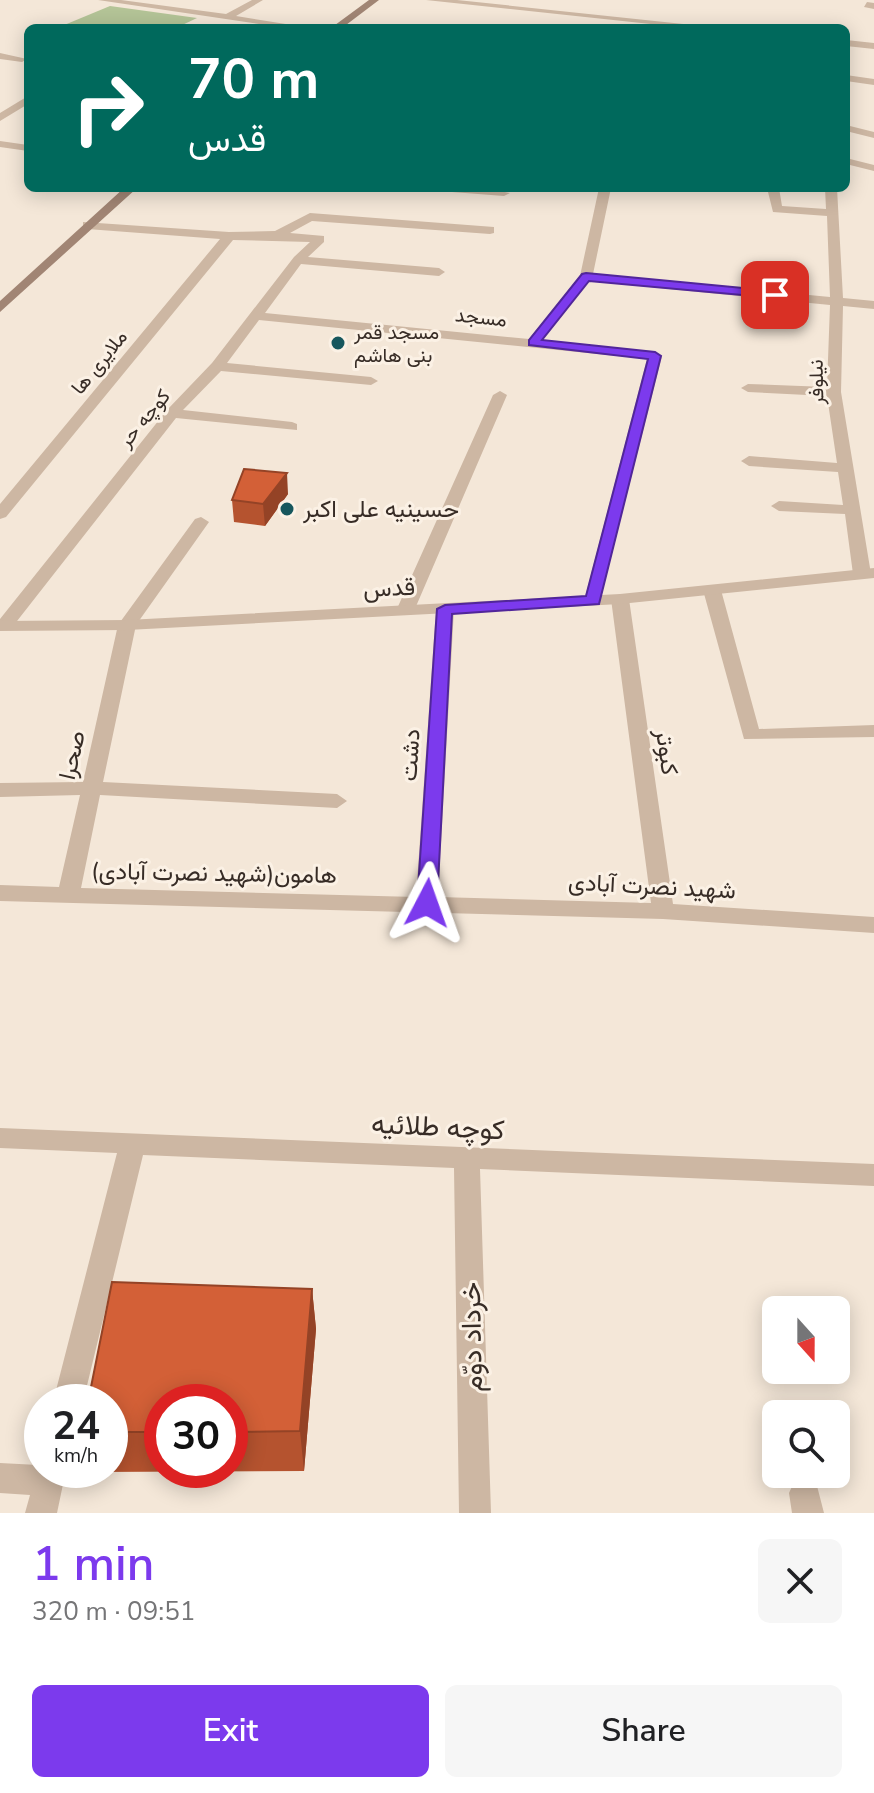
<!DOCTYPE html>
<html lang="en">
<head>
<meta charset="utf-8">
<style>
  :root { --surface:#fff; --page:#f6f6f6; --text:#202124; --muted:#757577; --accent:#7c3aed }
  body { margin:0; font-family:"Nunito Sans",Vazirmatn,sans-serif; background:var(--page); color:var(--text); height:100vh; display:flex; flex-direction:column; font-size:30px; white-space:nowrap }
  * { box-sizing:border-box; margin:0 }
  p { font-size:26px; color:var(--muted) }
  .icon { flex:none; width:44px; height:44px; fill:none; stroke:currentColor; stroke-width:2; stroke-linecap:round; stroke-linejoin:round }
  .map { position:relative; height:1513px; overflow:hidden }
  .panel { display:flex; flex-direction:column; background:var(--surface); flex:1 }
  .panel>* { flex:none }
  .guide { position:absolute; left:24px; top:24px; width:826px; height:168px; border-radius:12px; box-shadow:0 4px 20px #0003; background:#00695c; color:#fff; overflow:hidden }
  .needle { width:52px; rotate:159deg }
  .fabs { position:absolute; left:762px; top:1296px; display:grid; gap:16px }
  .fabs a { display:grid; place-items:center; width:88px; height:88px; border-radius:12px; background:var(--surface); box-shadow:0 4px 20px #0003; font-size:40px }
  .speed { position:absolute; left:24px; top:1384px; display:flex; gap:16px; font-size:40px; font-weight:700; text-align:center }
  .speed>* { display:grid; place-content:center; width:104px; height:104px; border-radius:50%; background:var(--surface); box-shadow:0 4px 20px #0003; line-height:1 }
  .speed small { font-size:20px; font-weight:400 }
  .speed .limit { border:12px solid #d22; background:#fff; color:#111 }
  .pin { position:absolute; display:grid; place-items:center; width:68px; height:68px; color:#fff; margin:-34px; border-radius:16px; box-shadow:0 4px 12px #0006 }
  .me { position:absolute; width:88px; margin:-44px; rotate:4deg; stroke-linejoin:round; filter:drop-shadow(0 0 6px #0008) }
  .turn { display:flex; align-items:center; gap:28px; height:168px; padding:0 32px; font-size:36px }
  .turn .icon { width:104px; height:104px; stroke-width:2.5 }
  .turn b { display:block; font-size:56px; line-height:68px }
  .round { display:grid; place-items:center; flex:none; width:84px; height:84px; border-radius:12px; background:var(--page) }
  .overview { display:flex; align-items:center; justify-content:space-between; height:136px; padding:0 32px }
  h1 { font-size:48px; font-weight:600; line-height:60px; color:var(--accent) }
  .primary-button { display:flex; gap:16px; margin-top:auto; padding:16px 32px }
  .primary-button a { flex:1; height:92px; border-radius:12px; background:var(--accent); color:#fff; font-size:32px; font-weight:600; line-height:92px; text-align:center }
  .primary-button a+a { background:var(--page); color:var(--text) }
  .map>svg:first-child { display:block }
  .green { fill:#b4c497 }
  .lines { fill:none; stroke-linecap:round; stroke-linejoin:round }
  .minor { fill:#cdb7a3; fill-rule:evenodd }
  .tertiary { fill:#cdb7a3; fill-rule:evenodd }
  .secondary { fill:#a18574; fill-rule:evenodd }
  .wall { fill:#b5532f; fill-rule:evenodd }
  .shaded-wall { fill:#944326 }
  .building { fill:#d36037; stroke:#944326; stroke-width:2 }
  .route { fill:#7c3aed; stroke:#51269a; stroke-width:2 }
  .poi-dot { fill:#17575d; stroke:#fbf1e5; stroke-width:3 }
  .labels { text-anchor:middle; stroke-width:6; stroke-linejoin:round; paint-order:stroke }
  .far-street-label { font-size:20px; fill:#372c26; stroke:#fbf1e5 }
  .far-poi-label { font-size:20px; fill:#372c26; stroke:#fbf1e5; text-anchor:start }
  .poi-label { font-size:24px; fill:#372c26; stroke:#fbf1e5; text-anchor:start }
  .street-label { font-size:24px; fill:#372c26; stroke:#fbf1e5 }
  .near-street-label { font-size:28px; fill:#372c26; stroke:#fbf1e5 }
</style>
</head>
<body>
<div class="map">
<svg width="874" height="1513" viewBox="0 0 874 1513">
  <rect width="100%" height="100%" fill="#f4e7d8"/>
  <path class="green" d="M 110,6 L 197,18 L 176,28 L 57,28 Z"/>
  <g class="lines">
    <path class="minor" d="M 98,0 L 121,0 L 226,14 L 252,0 L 263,0 L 236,16 L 311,28 L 286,28 Z
      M 426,0 L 457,0 L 721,28 L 688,28 Z
      M 867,2 L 874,3 L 874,9 L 864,7 Z
      M 846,40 L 874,43 L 874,49 L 846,46 Z
      M 0,53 L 27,59 L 22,62 L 0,59 Z
      M 846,75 L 874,79 L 874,85 L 846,81 Z
      M 28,96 L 28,104 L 0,121 L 0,113 Z
      M 846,125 L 874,132 L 874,138 L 846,131 Z
      M 0,141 L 28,145 L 28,151 L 0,147 Z
      M 846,158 L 874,165 L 874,171 L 846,164 Z
      M 433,188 L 484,188 L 510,193 L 504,196 L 439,191 Z
      M 599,188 L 611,188 L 593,274 L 830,297 L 827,216 L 773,212 L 767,188 L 779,188 L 782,206 L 826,209 L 825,188 L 837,188 L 843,298 L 874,301 L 874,309 L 843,306 L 841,392 L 871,574 L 868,578 L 856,578 L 853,574 L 845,514 L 779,511 L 771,506 L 779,501 L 843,505 L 838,472 L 749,466 L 741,461 L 749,456 L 837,463 L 827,396 L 748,392 L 741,388 L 748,384 L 827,387 L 830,305 L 589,281 L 542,341 L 655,352 L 662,356 L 599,605 L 587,605 L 584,601 L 647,359 L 259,320 L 227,363 L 371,377 L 378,381 L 371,385 L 221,371 L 183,410 L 292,422 L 297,424 L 297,430 L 176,418 L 10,630 L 0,630 L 0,619 L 167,410 L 212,363 L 294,257 L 310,242 L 233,240 L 6,517 L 0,519 L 0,504 L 220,239 L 87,229 L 83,228 L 83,222 L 229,232 L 275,231 L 310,213 L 494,227 L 494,233 L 490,234 L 312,221 L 290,233 L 324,236 L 324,242 L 308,257 L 439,268 L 445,272 L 439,276 L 301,264 L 265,313 L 529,339 L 580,276 Z
      M 500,391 L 507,395 L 414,611 L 411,615 L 399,615 L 396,611 L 493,395 Z
      M 201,517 L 209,522 L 136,625 L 103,782 L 337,794 L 347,801 L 337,808 L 100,795 L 81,888 L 416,897 L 436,609 L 445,604 L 454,609 L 438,897 L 651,903 L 611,599 L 620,594 L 629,599 L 673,904 L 874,917 L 874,933 L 663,919 L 0,901 L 0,885 L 59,887 L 80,795 L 0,797 L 0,783 L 83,782 L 118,625 L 195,519 Z
      M 712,585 L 721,590 L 759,729 L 874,725 L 874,737 L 744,739 L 703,590 Z
      M 0,1128 L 874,1164 L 874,1186 L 480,1169 L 491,1513 L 459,1513 L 454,1168 L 143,1155 L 83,1402 L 53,1402 L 117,1153 L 0,1148 Z
      M 42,1459 L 42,1470 L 66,1470 L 57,1513 L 25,1513 L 30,1495 L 0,1493 L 0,1463 L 38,1465 Z
      M 805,1478 L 816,1482 L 824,1513 L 792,1513 L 789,1493 L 794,1482 Z"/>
    <path class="tertiary" d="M 874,568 L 874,578 L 620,604 L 127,630 L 0,631 L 0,621 L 127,620 L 620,594 Z"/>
    <path class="secondary" d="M 369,0 L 379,0 L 342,28 L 331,28 Z
      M 124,188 L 137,188 L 0,312 L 0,301 Z"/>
  </g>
  <path class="wall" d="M 288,494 L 265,526 L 234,522 L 232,500 Z
    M 312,1289 L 316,1329 L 304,1471 L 92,1472 L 92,1470 L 110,1470 L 110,1402 ZM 162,1402 L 230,1402 L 230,1470 L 162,1470 Z"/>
  <path class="shaded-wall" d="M 287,473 L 288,494 L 265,526 L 263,504 Z
    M 312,1289 L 316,1329 L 304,1471 L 300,1431 Z"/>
  <path class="building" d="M 244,469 L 287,473 L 263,504 L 232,500 Z
    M 112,1282 L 312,1289 L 300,1431 L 230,1432 L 230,1402 L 162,1402 L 162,1432 L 110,1432 L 110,1402 L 88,1402 Z"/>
  <path class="route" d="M 586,273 L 775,291 L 781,295 L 775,298 L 589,281 L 542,340 L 655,352 L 661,356 L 599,604 L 452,614 L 437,903 L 427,910 L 417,903 L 437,609 L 445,605 L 586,596 L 648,359 L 529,345 L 529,340 L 582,274 Z"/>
  <g class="poi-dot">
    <circle cx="338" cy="343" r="8"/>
    <circle cx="287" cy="509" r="8"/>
  </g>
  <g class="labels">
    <g class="far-street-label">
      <text transform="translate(481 317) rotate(6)" y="7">مسجد</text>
      <text transform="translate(99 362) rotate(-51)" y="7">ملایری ها</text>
      <text transform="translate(816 382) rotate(-91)" y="7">نیلوفر</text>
      <text transform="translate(144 418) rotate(-50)" y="7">کوچه حر</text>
    </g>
    <g class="far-poi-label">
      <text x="354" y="339">مسجد قمر<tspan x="354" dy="23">بنی هاشم</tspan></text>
    </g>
    <g class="poi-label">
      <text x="303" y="517">حسینیه علی اکبر</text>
    </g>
    <g class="street-label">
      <text transform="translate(389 588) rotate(-3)" y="8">قدس</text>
      <text transform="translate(667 752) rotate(82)" y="8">کبوتر</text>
      <text transform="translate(72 755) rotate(-77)" y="8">صحرا</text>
      <text transform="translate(410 755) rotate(-86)" y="8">دشت</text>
      <text transform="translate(214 873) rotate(1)" y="8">(شهید نصرت آبادی)هامون</text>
      <text transform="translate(652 886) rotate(3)" y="8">شهید نصرت آبادی</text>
    </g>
    <g class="near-street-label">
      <text transform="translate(438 1126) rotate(3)" y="10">کوچه طلائیه</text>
      <text transform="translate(471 1337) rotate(-91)" y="10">خرداد دوّم</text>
    </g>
  </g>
</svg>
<div class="fabs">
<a><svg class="needle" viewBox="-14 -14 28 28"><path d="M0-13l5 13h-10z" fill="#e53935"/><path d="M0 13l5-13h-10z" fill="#757577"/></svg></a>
<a><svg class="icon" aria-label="search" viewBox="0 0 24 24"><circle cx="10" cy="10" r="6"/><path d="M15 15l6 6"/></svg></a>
</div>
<div class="speed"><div>24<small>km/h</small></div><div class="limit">30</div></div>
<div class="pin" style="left:775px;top:295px;background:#d93025"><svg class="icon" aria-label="arrive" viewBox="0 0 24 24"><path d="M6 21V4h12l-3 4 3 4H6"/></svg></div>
<svg class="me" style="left:427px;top:903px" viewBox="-20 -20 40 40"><path d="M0-17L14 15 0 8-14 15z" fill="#7c3aed" stroke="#fff" stroke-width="4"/></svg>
<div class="guide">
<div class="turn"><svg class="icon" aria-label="right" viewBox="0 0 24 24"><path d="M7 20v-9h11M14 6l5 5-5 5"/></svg><div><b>70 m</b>قدس</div></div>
</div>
</div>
<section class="panel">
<div class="overview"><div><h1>1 min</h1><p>320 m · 09:51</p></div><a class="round"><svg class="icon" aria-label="close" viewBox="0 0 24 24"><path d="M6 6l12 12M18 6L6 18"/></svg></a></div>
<div class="primary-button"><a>Exit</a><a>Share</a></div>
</section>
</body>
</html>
